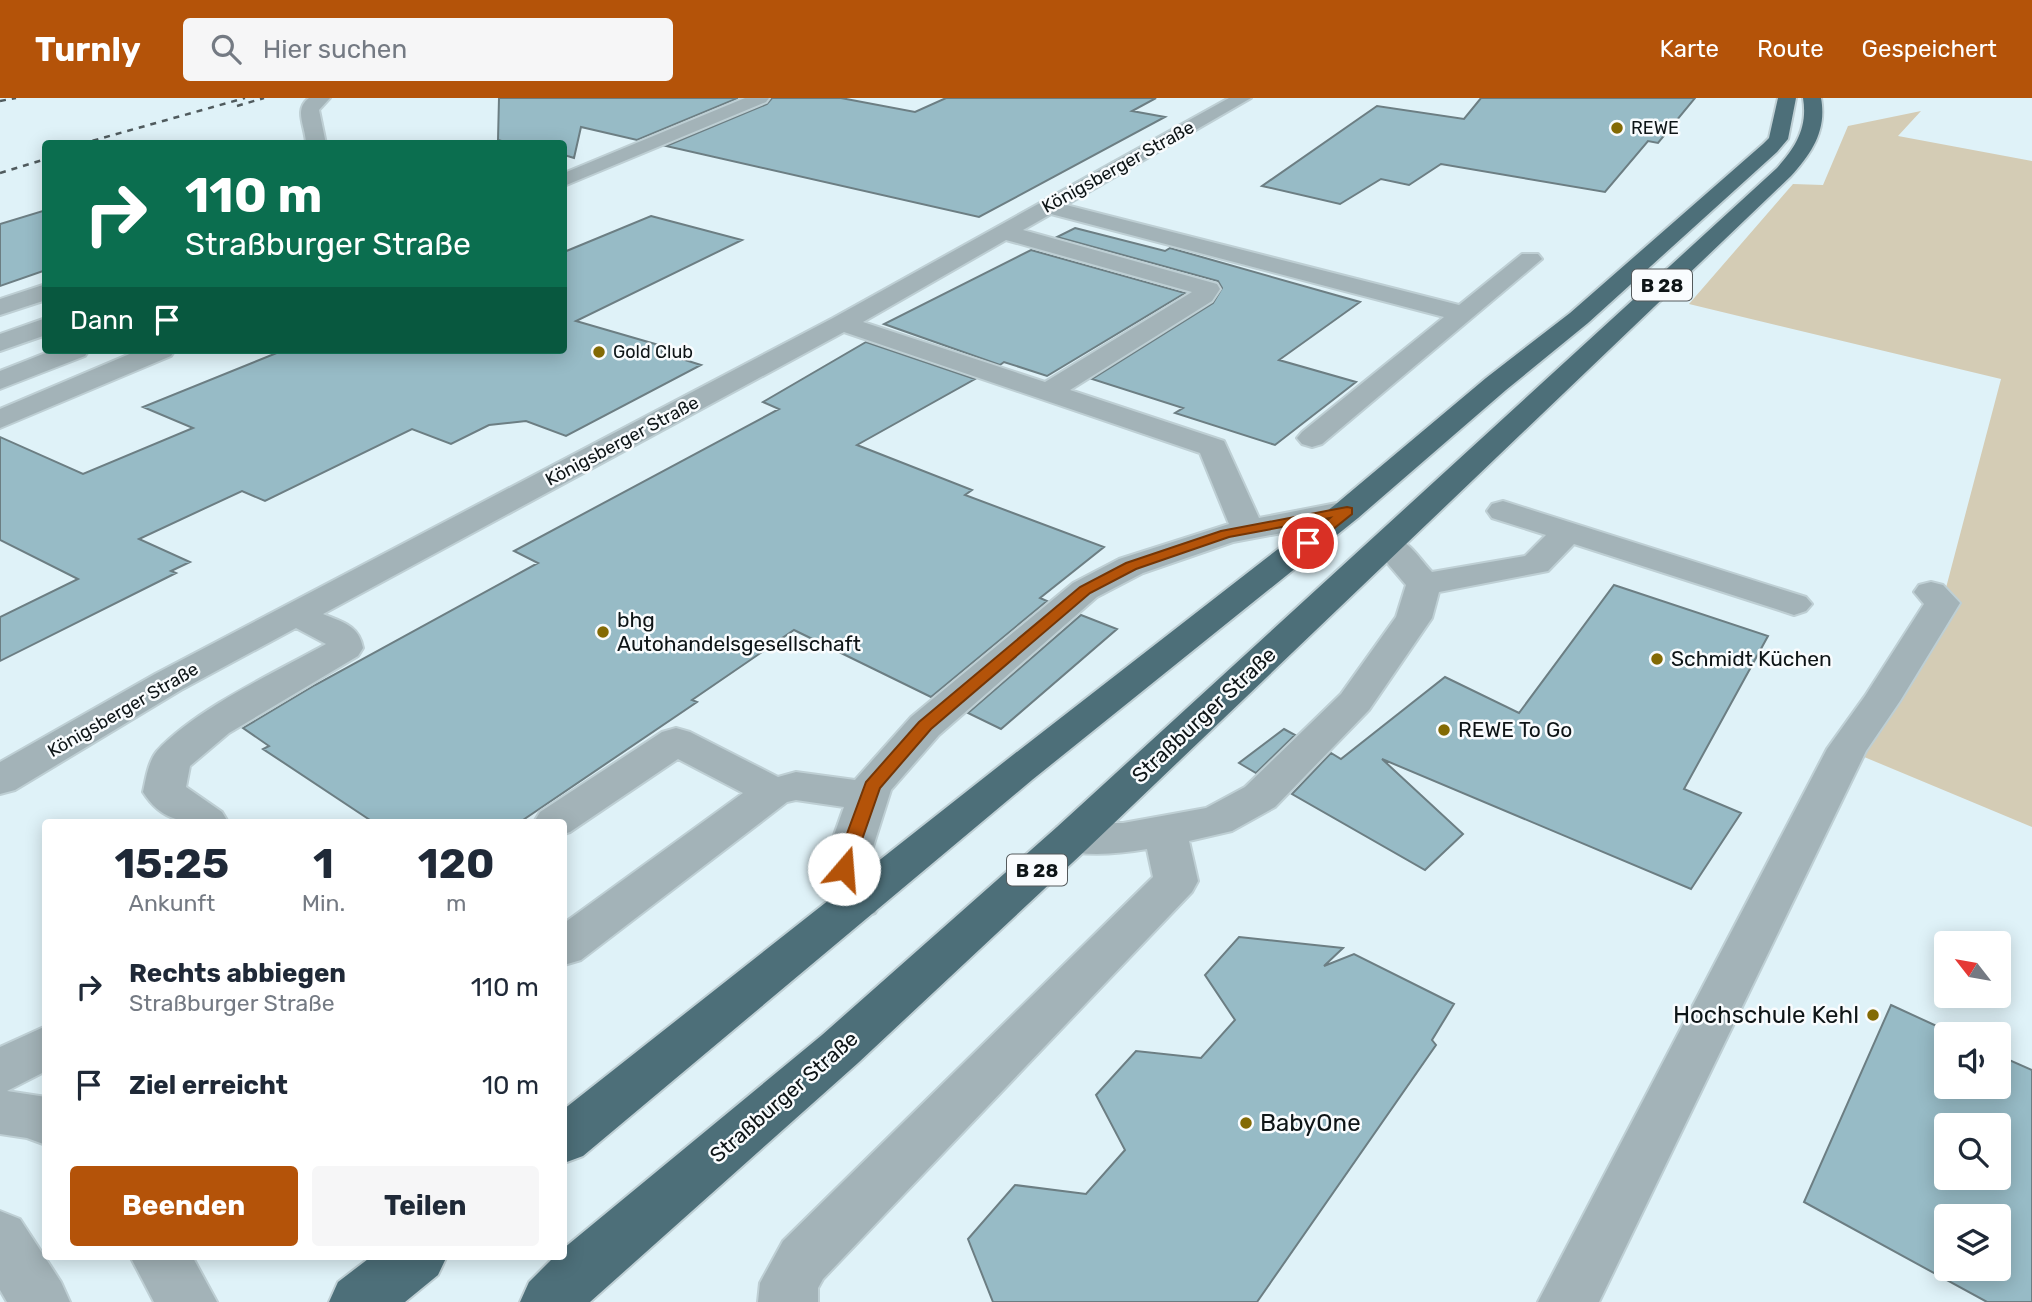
<!DOCTYPE html>
<html lang="de">
<head>
<meta charset="utf-8">
<style>
  :root { --surface:#fff; --page:#f6f6f7; --text:#1f2937; --muted:#747a83; --accent:#b45309 }
  body { margin:0; font-family:Rubik,sans-serif; background:var(--page); color:var(--text); height:100vh; display:flex; flex-direction:column; font-size:26px; white-space:nowrap }
  * { box-sizing:border-box; margin:0 }
  p { font-size:23px; color:var(--muted) }
  .icon { flex:none; width:38px; height:38px; fill:none; stroke:currentColor; stroke-width:2; stroke-linecap:round; stroke-linejoin:round }
  .map { position:relative; flex:1; overflow:hidden }
  .panel { position:absolute; left:42px; top:721px; width:525px; height:441px; display:flex; flex-direction:column; background:var(--surface); border-radius:7px; box-shadow:0 4px 18px #0003 }
  .panel>* { flex:none }
  .banner { position:absolute; left:42px; top:42px; width:525px; height:214px; border-radius:7px; box-shadow:0 4px 18px #0003; background:#0b6e4f; color:#fff; overflow:hidden }
  .needle { width:46px; rotate:301deg }
  .fabs { position:absolute; left:1934px; top:833px; display:grid; gap:14px }
  .fabs a { display:grid; place-items:center; width:77px; height:77px; border-radius:7px; background:var(--surface); box-shadow:0 4px 18px #0003; font-size:35px }
  .pin { position:absolute; display:grid; place-items:center; width:60px; height:60px; color:#fff; margin:-30px; border:4px solid #fff; border-radius:50%; box-shadow:0 2px 7px #0007 }
  .me { position:absolute; width:77px; margin:-38px; rotate:18deg; stroke-linejoin:round; filter:drop-shadow(0 0 5px #0008) }
  .turn { display:flex; align-items:center; gap:24px; height:147px; padding:0 28px; font-size:32px }
  .turn .icon { width:91px; height:91px; stroke-width:2.5 }
  .turn b { display:block; font-size:49px; line-height:60px }
  .then { display:flex; align-items:center; height:66px; padding:0 28px; background:#0003; gap:14px; font-size:26px }
  .eta { display:flex; justify-content:space-evenly; align-items:center; height:119px; text-align:center }
  .eta b { font-size:42px; font-weight:700; line-height:49px }
  .cta { display:flex; gap:14px; margin-top:auto; padding:14px 28px }
  .cta a { flex:1; height:80px; border-radius:7px; background:var(--accent); color:#fff; font-size:28px; font-weight:700; line-height:80px; text-align:center }
  .cta a+a { background:var(--page); color:var(--text) }
  ul { padding:0; list-style:none }
  li { display:flex; align-items:center; gap:21px; height:98px; padding:0 28px }
  li div { flex:1 }
  li b { display:block; font-size:26px }
  li em { font-style:normal }
  header { display:flex; align-items:center; gap:42px; box-sizing:border-box; height:98px; padding:0 35px; background:var(--accent); color:#fff }
  header strong { font-size:33px }
  nav { display:flex; gap:38px; margin-inline-start:auto; font-size:24px }
  .search { width:490px; height:63px; background:var(--page); display:flex; align-items:center; gap:18px; box-sizing:border-box; padding:0 24px; border-radius:7px; color:var(--muted); font-size:26px }
  .map>svg:first-child { display:block }
  .green { fill:#d4ccb5 }
  .building { fill:#97bbc6; stroke:#6c7e83; stroke-width:2; fill-rule:evenodd }
  .lines { fill:none; stroke-linecap:round; stroke-linejoin:round }
  .minor-casing { stroke:#becfd4; stroke-width:4 }
  .highway-casing { stroke:#becfd4; stroke-width:4 }
  .minor { fill:#a3b3b8; fill-rule:evenodd }
  .highway { fill:#4d6f79; fill-rule:evenodd }
  .rail { stroke:#505b5e; stroke-width:2.5; stroke-dasharray:6 6; stroke-linecap:butt }
  .route { fill:#b45309; stroke:#753606; stroke-width:2 }
  .poi-dot { fill:#836a04; stroke:#f9fcfe; stroke-width:2.5 }
  .labels { text-anchor:middle; stroke-width:5; stroke-linejoin:round; paint-order:stroke }
  .far-poi-label { font-size:18px; fill:#0e1517; stroke:#f9fcfe; text-anchor:start }
  .far-street-label { font-size:18px; fill:#0e1517; stroke:#f9fcfe }
  .shield { fill:#f9fcfe; stroke:#545a5c; stroke-width:2 }
  .shield-label { font-size:19px; font-weight:bold; fill:#0e1517 }
  .poi-label { font-size:21px; fill:#0e1517; stroke:#f9fcfe; text-anchor:start }
  .street-label { font-size:21px; fill:#0e1517; stroke:#f9fcfe }
  .near-poi-label { font-size:24px; fill:#0e1517; stroke:#f9fcfe; text-anchor:end }
</style>
</head>
<body>
<header>
<strong>Turnly</strong>
<div class="search"><svg class="icon" aria-label="search" viewBox="0 0 24 24"><circle cx="10" cy="10" r="6"/><path d="M15 15l6 6"/></svg>Hier suchen</div>
<nav><a>Karte</a><a>Route</a><a>Gespeichert</a></nav>
</header>
<div class="map">
<svg width="2032" height="1204" viewBox="0 0 2032 1204">
  <rect width="100%" height="100%" fill="#dff2f8"/>
  <path class="green" d="M 1921,13 L 1898,38 L 2032,63 L 2032,729 L 1857,656 L 1942,505 L 2001,281 L 1689,206 L 1793,86 L 1823,87 L 1848,28 Z"/>
  <path class="building" d="M 499,0 L 738,0 L 637,42 L 581,29 L 574,60 L 564,57 L 564,46 L 513,46 L 498,42 Z
    M 772,0 L 841,0 L 915,14 L 946,0 L 1156,0 L 1132,13 L 1165,19 L 979,119 L 666,48 L 767,6 Z
    M 1481,0 L 1695,0 L 1658,45 L 1648,43 L 1605,94 L 1441,66 L 1409,87 L 1381,81 L 1340,106 L 1262,88 L 1377,8 L 1464,21 Z
    M 46,112 L 46,172 L 0,188 L 0,126 Z
    M 651,118 L 742,142 L 576,223 L 669,250 L 660,254 L 701,267 L 566,338 L 526,323 L 489,327 L 451,346 L 412,331 L 265,403 L 242,393 L 139,441 L 190,464 L 171,473 L 176,475 L 0,563 L 0,519 L 78,481 L 0,442 L 0,339 L 83,376 L 193,330 L 143,309 L 284,252 L 564,252 L 564,154 Z
    M 1075,130 L 1165,153 L 1170,150 L 1360,204 L 1279,262 L 1356,284 L 1275,347 L 1175,315 L 1183,310 L 1092,281 L 1213,205 L 1222,190 L 1218,183 L 1057,139 Z
    M 1031,152 L 1185,195 L 1047,278 L 1004,264 L 1000,267 L 884,226 Z
    M 866,244 L 975,281 L 857,347 L 972,392 L 965,397 L 1104,449 L 1040,500 L 1047,503 L 931,599 L 794,532 L 692,602 L 697,604 L 520,724 L 373,724 L 263,651 L 269,648 L 243,630 L 315,587 L 538,465 L 514,453 L 779,311 L 763,304 Z
    M 1614,487 L 1768,538 L 1684,691 L 1741,715 L 1691,791 L 1382,661 L 1463,736 L 1425,772 L 1292,696 L 1331,655 L 1341,661 L 1445,579 L 1519,615 Z
    M 1081,517 L 1117,531 L 1001,631 L 968,615 Z
    M 1284,631 L 1295,637 L 1256,675 L 1239,665 Z
    M 1239,839 L 1343,850 L 1324,868 L 1354,856 L 1454,906 L 1432,942 L 1436,947 L 1257,1204 L 993,1204 L 968,1141 L 1015,1087 L 1086,1096 L 1125,1052 L 1096,997 L 1136,953 L 1201,960 L 1235,922 L 1205,877 Z
    M 1891,907 L 1954,936 L 1946,936 L 1946,989 L 1998,989 L 1998,957 L 2032,972 L 2032,1204 L 1987,1204 L 1804,1104 ZM 1946,1027 L 1998,1027 L 1998,1080 L 1946,1080 ZM 1946,1118 L 1998,1118 L 1998,1171 L 1946,1171 Z"/>
  <g class="lines">
    <defs>
      <path id="minor" d="M 309,0 L 330,0 L 319,12 L 326,46 L 306,46 C 306,29 293,12 309,0 Z
        M 745,0 L 769,0 L 766,4 L 564,88 L 564,75 Z
        M 1229,0 L 1251,0 L 1066,107 L 1459,207 L 1522,156 L 1538,156 L 1542,161 L 1322,346 L 1312,349 L 1302,346 L 1297,340 L 1302,334 L 1444,219 L 1051,116 L 1023,132 L 1217,186 L 1220,191 L 1212,203 L 1070,292 L 1224,343 L 1259,420 L 1347,403 L 1358,406 L 1363,413 L 1358,420 L 1347,423 L 1233,444 L 1143,475 L 1097,499 L 939,637 L 891,692 L 866,771 L 882,803 L 875,815 L 859,820 L 843,815 L 822,771 L 844,709 L 796,702 L 787,704 L 581,862 L 564,867 L 564,825 L 743,695 L 678,661 L 570,734 L 564,736 L 564,724 L 534,724 L 540,714 L 662,634 L 676,630 L 690,634 L 778,679 L 796,674 L 855,682 L 911,619 L 1073,485 L 1119,461 L 1229,426 L 1200,355 L 844,234 L 323,516 C 342,524 359,527 363,550 L 358,558 L 229,635 L 190,668 L 186,689 L 222,714 L 228,724 C 192,724 165,729 143,694 C 146,681 148,664 157,653 C 197,610 274,575 326,546 L 296,530 L 181,592 L 15,692 L 0,696 L 0,664 L 155,576 L 833,220 ZM 1006,142 L 1192,194 L 1045,284 L 863,224 Z
        M 46,186 L 46,202 L 0,217 L 0,201 Z
        M 46,220 L 46,237 L 0,253 L 0,236 Z
        M 53,252 L 89,252 L 85,258 L 0,291 L 0,273 Z
        M 139,252 L 175,252 L 171,258 L 0,330 L 0,311 Z
        M 1503,403 L 1806,499 L 1812,506 L 1806,513 L 1794,517 L 1782,513 L 1574,446 L 1548,473 L 1439,494 L 1432,520 L 1369,612 L 1275,709 L 1232,733 L 1189,743 L 1198,783 L 1192,794 L 823,1181 L 818,1190 L 818,1204 L 758,1204 L 760,1185 L 783,1143 L 1153,779 L 1147,751 C 1118,756 1086,759 1057,751 L 1050,740 L 1057,729 L 1072,725 L 1123,725 L 1206,710 L 1245,689 L 1341,596 L 1396,519 L 1406,487 L 1371,446 L 1376,439 C 1404,432 1415,456 1432,474 L 1525,458 L 1546,437 L 1492,420 L 1487,413 L 1492,406 Z
        M 1931,484 L 1943,487 L 1960,505 L 1900,603 L 1866,653 L 1599,1204 L 1538,1204 L 1827,651 L 1865,598 L 1924,506 L 1914,494 L 1919,487 Z
        M 46,928 L 46,973 L 7,993 L 46,999 L 46,1047 L 27,1040 L 0,1036 L 0,949 Z
        M 0,1113 L 20,1121 L 61,1184 L 70,1204 L 7,1204 L 0,1192 Z
        M 130,1158 L 192,1158 L 217,1204 L 154,1204 Z"/>
      <path id="highway" d="M 1778,0 L 1796,0 L 1788,41 L 1777,54 L 1588,225 L 1506,292 L 1358,420 L 1032,682 L 583,1058 L 564,1065 L 564,1011 L 1004,664 L 1336,406 L 1486,280 L 1570,215 L 1763,46 L 1769,40 Z
        M 1803,0 L 1821,0 C 1827,32 1812,55 1791,78 L 1087,751 L 858,965 L 590,1204 L 520,1204 L 529,1184 L 555,1158 L 564,1158 L 564,1150 L 822,937 L 1057,729 L 1777,70 C 1796,49 1808,29 1803,0 Z
        M 372,1158 L 447,1158 L 438,1177 L 405,1204 L 329,1204 L 338,1184 Z"/>
    </defs>
    <use href="#minor" class="minor-casing"/>
    <use href="#highway" class="highway-casing"/>
    <use href="#minor" class="minor"/>
    <use href="#highway" class="highway"/>
    <path class="rail" d="M 0,3 L 16,0
      M 237,8 L 264,0
      M 81,46 L 245,0
      M 0,75 L 46,61"/>
  </g>
  <path class="route" d="M 1347,409 L 1352,410 L 1352,416 L 1312,448 L 1308,449 L 1301,445 L 1330,420 L 1229,439 L 1136,471 L 1090,495 L 931,631 L 880,690 L 850,776 L 837,776 L 834,771 L 866,684 L 919,624 L 1080,489 L 1126,465 L 1221,433 Z"/>
  <g class="poi-dot">
    <circle cx="1617" cy="30" r="7"/>
    <circle cx="599" cy="254" r="7"/>
    <circle cx="603" cy="534" r="7"/>
    <circle cx="1657" cy="561" r="7"/>
    <circle cx="1444" cy="632" r="7"/>
    <circle cx="1873" cy="917" r="7"/>
    <circle cx="1246" cy="1025" r="7"/>
  </g>
  <g class="labels">
    <g class="far-poi-label">
      <text x="1631" y="36">REWE</text>
      <text x="613" y="260">Gold Club</text>
    </g>
    <g class="far-street-label">
      <text transform="translate(1118 69) rotate(-29)" y="6">Königsberger Straße</text>
      <text transform="translate(622 343) rotate(-28)" y="6">Königsberger Straße</text>
      <text transform="translate(123 612) rotate(-30)" y="6">Königsberger Straße</text>
    </g>
    <g class="shield">
      <rect x="1632" y="171.5" width="60" height="31" rx="5"/>
      <rect x="1007" y="756.5" width="60" height="31" rx="5"/>
    </g>
    <g class="shield-label">
      <text x="1662" y="194">B 28</text>
      <text x="1037" y="779">B 28</text>
    </g>
    <g class="poi-label">
      <text x="617" y="529">bhg<tspan x="617" dy="24">Autohandelsgesellschaft</tspan></text>
      <text x="1671" y="568">Schmidt Küchen</text>
      <text x="1458" y="639">REWE To Go</text>
    </g>
    <g class="street-label">
      <text transform="translate(1204 617) rotate(-43)" y="7">Straßburger Straße</text>
      <text transform="translate(784 999) rotate(-41)" y="7">Straßburger Straße</text>
    </g>
    <g class="near-poi-label">
      <text x="1859" y="925">Hochschule Kehl</text>
      <text x="1260" y="1033" text-anchor="start">BabyOne</text>
    </g>
  </g>
</svg>
<div class="fabs">
<a><svg class="needle" viewBox="-14 -14 28 28"><path d="M0-13l5 13h-10z" fill="#e53935"/><path d="M0 13l5-13h-10z" fill="#747a83"/></svg></a>
<a><svg class="icon" aria-label="sound" viewBox="0 0 24 24"><path d="M4 9h4l5-4v14l-5-4H4zM17 9q2 3 0 6"/></svg></a>
<a><svg class="icon" aria-label="search" viewBox="0 0 24 24"><circle cx="10" cy="10" r="6"/><path d="M15 15l6 6"/></svg></a>
<a><svg class="icon" aria-label="layers" viewBox="0 0 24 24"><path d="M12 4l9 5-9 5-9-5zM3 14l9 5 9-5"/></svg></a>
</div>
<div class="pin" style="left:1308px;top:445px;background:#d93025"><svg class="icon" aria-label="arrive" viewBox="0 0 24 24"><path d="M6 21V4h12l-3 4 3 4H6"/></svg></div>
<svg class="me" style="left:844px;top:771px" viewBox="-20 -20 40 40"><circle r="19" fill="#fff"/><path d="M0-13L10 11 0 6-10 11z" fill="#b45309"/></svg>
<div class="banner">
<div class="turn"><svg class="icon" aria-label="right" viewBox="0 0 24 24"><path d="M7 20v-9h11M14 6l5 5-5 5"/></svg><div><b>110 m</b>Straßburger Straße</div></div>
<div class="then">Dann<svg class="icon" aria-label="arrive" viewBox="0 0 24 24"><path d="M6 21V4h12l-3 4 3 4H6"/></svg></div>
</div>
<section class="panel">
<div class="eta">
<div><b>15:25</b><p>Ankunft</p></div>
<div><b>1</b><p>Min.</p></div>
<div><b>120</b><p>m</p></div>
</div>
<ul>
<li><svg class="icon" aria-label="right" viewBox="0 0 24 24"><path d="M7 20v-9h11M14 6l5 5-5 5"/></svg><div><b>Rechts abbiegen</b><p>Straßburger Straße</p></div><em>110 m</em></li>
<li><svg class="icon" aria-label="arrive" viewBox="0 0 24 24"><path d="M6 21V4h12l-3 4 3 4H6"/></svg><div><b>Ziel erreicht</b></div><em>10 m</em></li>
</ul>
<div class="cta"><a>Beenden</a><a>Teilen</a></div>
</section>
</div>
</body>
</html>
